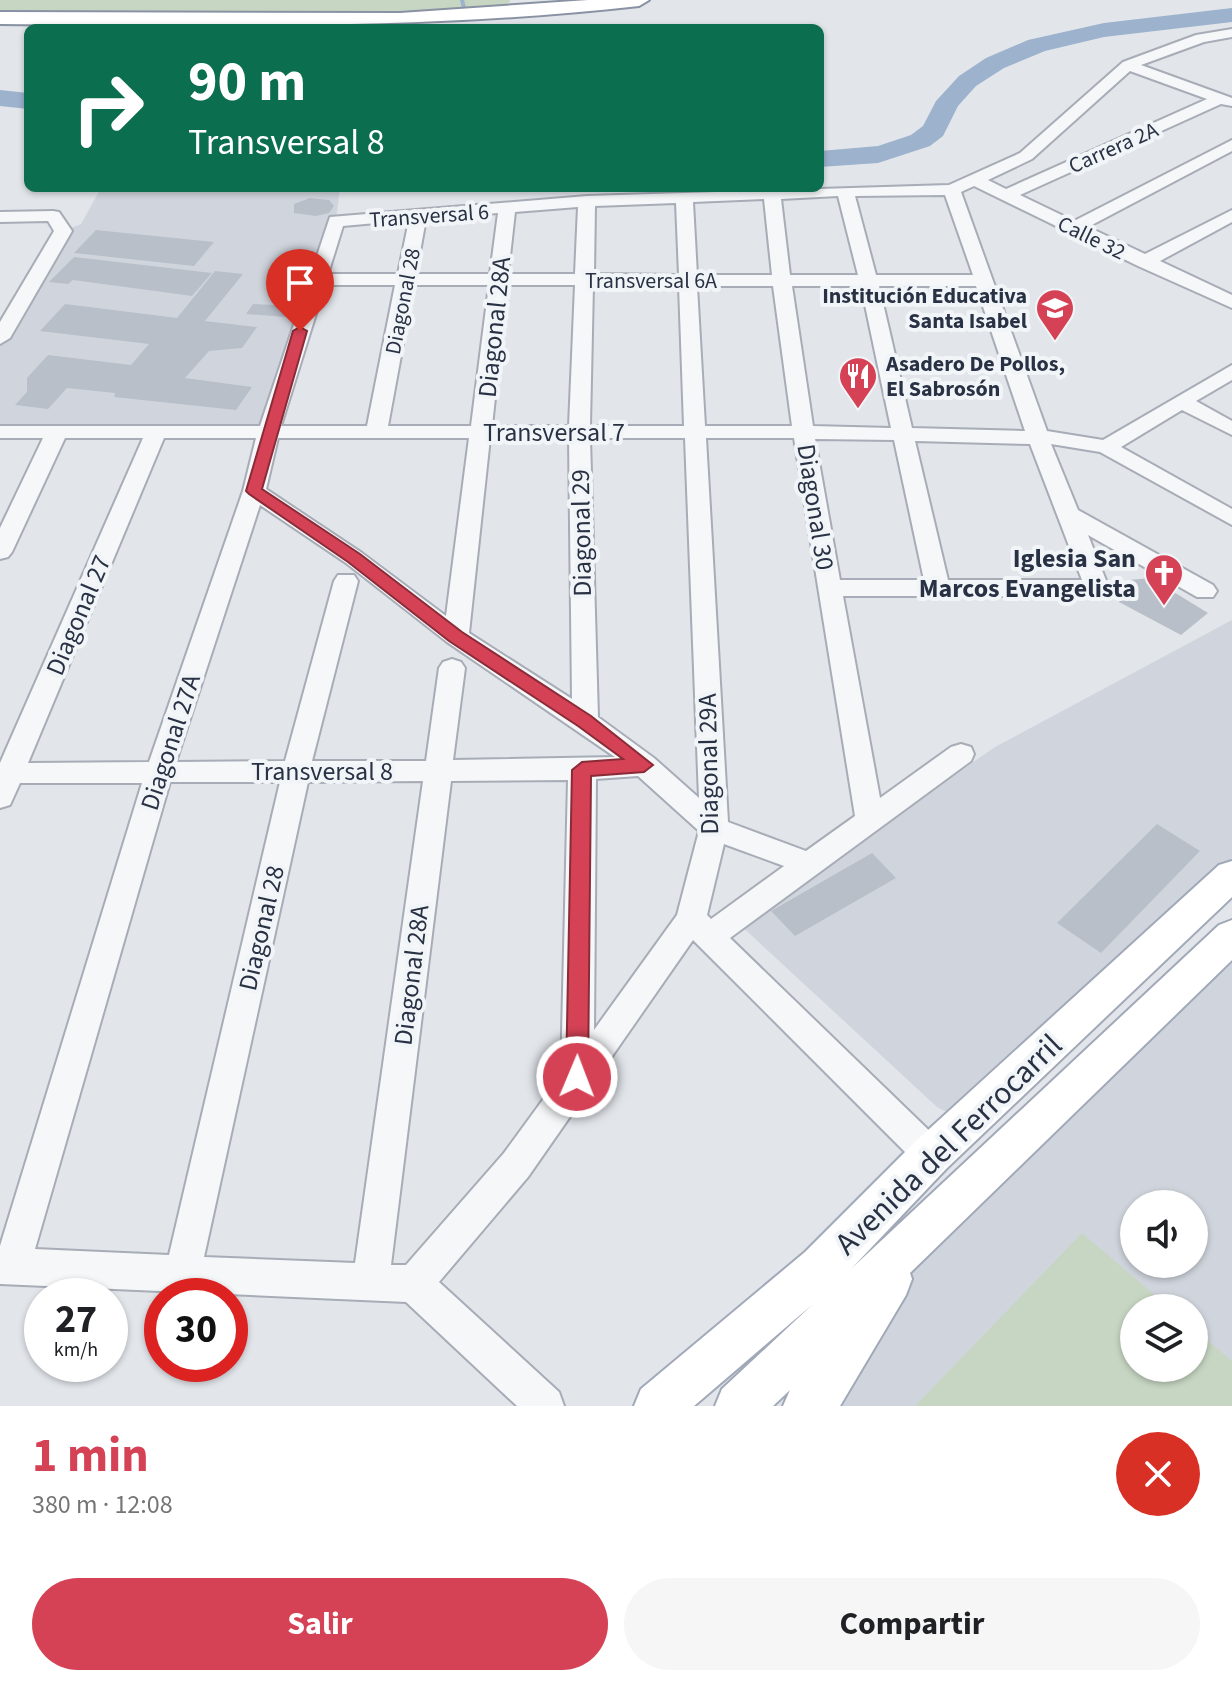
<!DOCTYPE html>
<html lang="es">
<head>
<meta charset="utf-8">
<style>
  :root { --surface:#fff; --page:#f6f6f6; --text:#202124; --muted:#757577; --accent:#d54255 }
  body { margin:0; font-family:"Source Sans 3",sans-serif; background:var(--page); color:var(--text); height:100vh; display:flex; flex-direction:column; font-size:30px; white-space:nowrap }
  * { box-sizing:border-box; margin:0 }
  p { font-size:26px; color:var(--muted) }
  .icon { flex:none; width:44px; height:44px; fill:none; stroke:currentColor; stroke-width:2; stroke-linecap:round; stroke-linejoin:round }
  .map { position:relative; height:1406px; overflow:hidden }
  .details { display:flex; flex-direction:column; background:var(--surface); flex:1 }
  .details>* { flex:none }
  .hud { position:absolute; left:24px; top:24px; width:800px; height:168px; border-radius:12px; box-shadow:0 2px 6px #0004; background:#0b6e4f; color:#fff; overflow:hidden }
  .controls { position:absolute; left:1120px; top:1190px; display:grid; gap:16px }
  .controls a { display:grid; place-items:center; width:88px; height:88px; border-radius:50%; background:var(--surface); box-shadow:0 2px 6px #0004; font-size:40px }
  .speed { position:absolute; left:24px; top:1278px; display:flex; gap:16px; font-size:40px; font-weight:700; text-align:center }
  .speed>* { display:grid; place-content:center; width:104px; height:104px; border-radius:50%; background:var(--surface); box-shadow:0 2px 6px #0004; line-height:1 }
  .speed small { font-size:20px; font-weight:400 }
  .speed .limit { border:12px solid #d22; background:#fff; color:#111 }
  .pin { position:absolute; display:grid; place-items:center; width:68px; height:68px; color:#fff; margin:-82px -34px; border-radius:50% 50% 50% 0; rotate:-45deg; box-shadow:0 0 8px #0007 }
  .pin .icon { rotate:45deg }
  .me { position:absolute; width:88px; margin:-44px; rotate:1deg; stroke-linejoin:round; filter:drop-shadow(0 0 6px #0008) }
  .turn { display:flex; align-items:center; gap:28px; height:168px; padding:0 32px; font-size:36px }
  .turn .icon { width:104px; height:104px; stroke-width:2.5 }
  .turn b { display:block; font-size:56px; line-height:68px }
  .round { display:grid; place-items:center; flex:none; width:84px; height:84px; border-radius:42px; background:var(--page) }
  .summary { display:flex; align-items:center; justify-content:space-between; height:136px; padding:0 32px }
  h1 { font-size:48px; font-weight:700; line-height:60px; color:var(--accent) }
  .cta { display:flex; gap:16px; margin-top:auto; padding:16px 32px }
  .cta a { flex:1; height:92px; border-radius:48px; background:var(--accent); color:#fff; font-size:32px; font-weight:700; line-height:92px; text-align:center }
  .cta a+a { background:var(--page); color:var(--text) }
  .map>svg:first-child { display:block }
  .built { fill:#d0d5dd; fill-rule:evenodd }
  .green { fill:#c7d6c3 }
  .lines { fill:none; stroke-linecap:round; stroke-linejoin:round }
  .stream { stroke:#9cb2cd; stroke-width:4 }
  .river { fill:#9cb2cd; fill-rule:evenodd }
  .building { fill:#b9bfc9 }
  .minor-casing { stroke:#a7acb6; stroke-width:4 }
  .major-casing { stroke:#a1a9b8; stroke-width:4 }
  .highway-casing { stroke:#8992a3; stroke-width:4 }
  .minor { fill:#f5f7f9; fill-rule:evenodd }
  .major { fill:#fff; fill-rule:evenodd }
  .highway { fill:#fff; fill-rule:evenodd }
  .route { fill:#d54255; stroke:#8a2b37; stroke-width:2 }
  .labels { text-anchor:middle; stroke-width:8; stroke-linejoin:round; paint-order:stroke }
  .far-street-label { font-size:22px; fill:#293244; stroke:#f2f5f8 }
  .far-poi-label { font-size:22px; font-weight:bold; fill:#293244; stroke:#f2f5f8; text-anchor:end }
  .street-label { font-size:26px; fill:#293244; stroke:#f2f5f8 }
  .poi-label { font-size:26px; font-weight:bold; fill:#293244; stroke:#f2f5f8; text-anchor:end }
  .near-street-label { font-size:32px; fill:#293244; stroke:#f2f5f8 }
</style>
</head>
<body>
<div class="map">
<svg width="1232" height="1406" viewBox="0 0 1232 1406">
  <rect width="100%" height="100%" fill="#e2e6eb"/>
  <path class="built" d="M 101,188 L 340,188 L 336,221 L 268,434 L 0,432 L 0,338 L 63,231 L 81,224 Z
    M 1232,620 L 1232,858 L 950,1114 L 937,1107 L 739,924 L 995,747 Z
    M 1232,936 L 1232,1406 L 807,1406 L 907,1248 ZM 1134,1204 L 1194,1204 L 1194,1264 L 1134,1264 ZM 1134,1308 L 1194,1308 L 1194,1368 L 1134,1368 Z"/>
  <path class="green" d="M 0,0 L 510,0 L 508,7 L 427,13 L 0,12 Z
    M 1082,1233 L 1170,1308 L 1134,1308 L 1134,1368 L 1194,1368 L 1194,1329 L 1232,1361 L 1232,1406 L 915,1406 Z"/>
  <g class="lines">
    <path class="stream" d="M 462,0 L 464,8"/>
    <path class="river" d="M 1232,8 L 1232,22 L 1104,37 L 1045,51 L 1004,68 L 976,86 L 958,106 L 943,136 L 930,146 L 878,163 L 820,167 L 820,151 L 878,146 L 911,135 L 923,126 L 936,101 L 959,76 L 986,58 L 1028,40 L 1104,23 Z
      M 0,90 L 28,93 L 28,109 L 0,106 Z"/>
  </g>
  <path class="building" d="M 310,198 L 329,200 L 334,206 L 329,213 L 316,216 L 294,213 L 294,204 Z
    M 96,230 L 214,242 L 194,266 L 74,253 Z
    M 307,253 L 307,264 L 283,266 L 284,254 Z
    M 74,257 L 212,273 L 192,296 L 73,280 L 68,284 L 49,282 Z
    M 215,271 L 243,274 L 205,321 L 257,327 L 242,348 L 209,351 L 185,378 L 252,387 L 236,410 L 114,397 L 115,393 L 67,388 L 48,409 L 15,405 L 27,392 L 27,378 L 48,355 L 131,365 L 149,344 L 40,331 L 65,304 L 177,318 Z
    M 253,304 L 290,306 L 285,317 L 246,314 Z
    M 1151,578 L 1208,613 L 1181,635 L 1119,602 L 1129,580 Z
    M 1157,824 L 1200,851 L 1101,953 L 1057,923 Z
    M 872,853 L 896,878 L 795,936 L 771,911 Z"/>
  <g class="lines">
    <defs>
      <path id="minor" d="M 1232,29 L 1232,37 L 1204,42 L 1141,65 L 1232,98 L 1232,106 L 1221,104 L 1020,195 L 1074,221 L 1232,140 L 1232,151 L 1088,227 L 1145,254 L 1232,210 L 1232,222 L 1160,261 L 1232,295 L 1232,308 L 1138,266 L 974,186 L 961,192 L 1047,431 L 1103,440 L 1232,365 L 1232,380 L 1196,401 L 1232,421 L 1232,435 L 1182,410 L 1121,447 L 1232,509 L 1232,525 L 1100,452 L 1051,444 L 1078,510 L 1213,585 L 1217,591 L 1213,597 L 1197,597 L 1088,535 L 1109,588 L 1105,594 L 1097,596 L 843,596 L 880,798 L 951,747 L 961,744 L 971,747 L 974,754 L 971,761 L 730,938 L 943,1144 L 948,1155 L 943,1166 L 931,1171 L 919,1166 L 693,940 L 528,1177 L 439,1282 L 559,1392 L 564,1406 L 517,1406 L 406,1302 L 0,1284 L 0,1246 L 142,783 L 20,783 L 10,805 L 0,808 L 0,763 L 143,438 L 65,438 L 12,552 L 8,557 L 0,559 L 0,528 L 43,438 L 0,438 L 0,426 L 260,426 L 330,217 L 587,196 L 949,185 L 1020,153 L 1123,62 L 1196,35 ZM 1130,71 L 1207,99 L 1006,189 L 988,180 L 1032,159 ZM 945,195 L 973,275 L 876,275 L 855,196 ZM 838,196 L 858,275 L 790,275 L 781,199 ZM 764,199 L 772,275 L 697,275 L 693,202 ZM 676,203 L 679,275 L 594,274 L 595,206 ZM 578,207 L 575,274 L 508,274 L 515,212 ZM 498,213 L 490,274 L 416,274 L 426,219 ZM 409,220 L 398,274 L 328,274 L 343,226 ZM 325,285 L 395,285 L 367,426 L 281,426 ZM 414,285 L 489,285 L 471,426 L 388,426 ZM 507,285 L 575,285 L 569,426 L 492,426 ZM 593,285 L 679,286 L 684,426 L 590,426 ZM 697,286 L 773,286 L 792,426 L 705,426 ZM 792,286 L 861,286 L 891,428 L 813,426 ZM 879,286 L 976,286 L 1025,431 L 912,428 ZM 164,438 L 256,438 L 243,491 L 149,762 L 28,763 ZM 278,438 L 469,438 L 446,616 L 362,553 L 266,489 ZM 490,438 L 569,438 L 572,699 L 469,633 ZM 590,438 L 685,438 L 699,798 L 654,758 L 598,717 ZM 706,438 L 794,438 L 855,816 L 806,851 L 728,822 ZM 815,439 L 894,440 L 924,580 L 840,580 ZM 915,441 L 1030,444 L 1082,580 L 948,580 ZM 260,505 L 346,563 L 447,642 L 615,757 L 453,760 L 465,668 L 461,662 L 452,659 L 443,662 L 439,668 L 426,761 L 312,761 L 358,581 L 354,575 L 338,575 L 334,581 L 285,761 L 176,762 ZM 638,776 L 699,831 L 677,915 L 594,1030 L 596,779 ZM 568,780 L 561,1075 L 504,1153 L 406,1265 L 391,1265 L 451,781 ZM 423,781 L 355,1263 L 204,1257 L 308,782 ZM 170,782 L 280,782 L 169,1255 L 35,1249 ZM 724,844 L 784,866 L 711,919 L 707,915 Z
        M 53,211 L 59,212 L 72,231 L 10,338 L 0,344 L 0,322 L 54,231 L 48,221 L 0,222 L 0,212 Z"/>
      <path id="major" d="M 1232,861 L 1232,897 L 946,1169 L 852,1268 L 1219,925 L 1232,920 L 1232,960 L 910,1273 L 912,1279 L 906,1295 L 840,1406 L 783,1406 L 790,1390 L 773,1406 L 715,1406 L 722,1389 L 813,1304 L 694,1406 L 634,1406 L 641,1389 L 805,1252 L 916,1141 L 1219,865 Z"/>
      <path id="highway" d="M 588,0 L 649,0 L 639,6 C 426,30 214,26 0,24 L 0,12 L 400,13 Z"/>
    </defs>
    <use href="#minor" class="minor-casing"/>
    <use href="#major" class="major-casing"/>
    <use href="#highway" class="highway-casing"/>
    <use href="#minor" class="minor"/>
    <use href="#major" class="major"/>
    <use href="#highway" class="highway"/>
  </g>
  <path class="route" d="M 300,327 L 307,331 L 262,489 L 360,554 L 462,632 L 591,716 L 653,765 L 644,772 L 591,776 L 588,1077 L 585,1085 L 577,1088 L 569,1085 L 566,1077 L 572,770 L 582,762 L 623,759 L 578,726 L 449,641 L 348,562 L 249,494 L 246,491 L 293,331 Z"/>
  <defs>
    <symbol id="school-pin" viewBox="-11 -11 22 30"><path d="M0 17L-7.5 6A9.5 9.5 0 1 1 7.5 6Z" fill="#d54255" stroke="#f2f5f8"/><path d="M0-5L7-2L0 1L-7-2ZM-4 1L0 2.5L4 1V4Q0 6-4 4Z" fill="#fff"/></symbol>
    <symbol id="restaurant-pin" viewBox="-11 -11 22 30"><path d="M0 17L-7.5 6A9.5 9.5 0 1 1 7.5 6Z" fill="#d54255" stroke="#f2f5f8"/><path d="M-5-6h1v4h1v-4h1v4h1v-4h1v5L-1.5 .5V6h-2V.5L-5-1ZM5-6V6H3V1.5H1.5Q1.5-4 5-6Z" fill="#fff"/></symbol>
    <symbol id="church-pin" viewBox="-11 -11 22 30"><path d="M0 17L-7.5 6A9.5 9.5 0 1 1 7.5 6Z" fill="#d54255" stroke="#f2f5f8"/><path d="M-1.2-6h2.4v3.5h3.3v2.4h-3.3V6h-2.4V-.1h-3.3v-2.4h3.3Z" fill="#fff"/></symbol>
  </defs>
  <g fill-rule="evenodd">
    <use href="#school-pin" x="1033" y="286" width="44" height="60"/>
    <use href="#restaurant-pin" x="836" y="354" width="44" height="60"/>
    <use href="#church-pin" x="1142" y="551" width="44" height="60"/>
  </g>
  <g class="labels">
    <g class="far-street-label">
      <text transform="translate(1113 147) rotate(-24)" y="8">Carrera 2A</text>
      <text transform="translate(429 215) rotate(-4)" y="8">Transversal 6</text>
      <text transform="translate(1092 237) rotate(26)" y="8">Calle 32</text>
      <text x="651" y="288">Transversal 6A</text>
      <text transform="translate(402 301) rotate(-79)" y="8">Diagonal 28</text>
    </g>
    <g class="far-poi-label">
      <text x="1027" y="303">Institución Educativa<tspan x="1027" dy="25">Santa Isabel</tspan></text>
      <text x="886" y="371" text-anchor="start">Asadero De Pollos,<tspan x="886" dy="25">El Sabrosón</tspan></text>
    </g>
    <g class="street-label">
      <text transform="translate(494 327) rotate(-84)" y="9">Diagonal 28A</text>
      <text x="554" y="441">Transversal 7</text>
      <text transform="translate(816 507) rotate(81)" y="9">Diagonal 30</text>
      <text transform="translate(581 533) rotate(-91)" y="9">Diagonal 29</text>
      <text transform="translate(78 615) rotate(-67)" y="9">Diagonal 27</text>
      <text transform="translate(170 742) rotate(-72)" y="9">Diagonal 27A</text>
      <text transform="translate(708 764) rotate(-91)" y="9">Diagonal 29A</text>
      <text x="322" y="780">Transversal 8</text>
      <text transform="translate(261 928) rotate(-77)" y="9">Diagonal 28</text>
      <text transform="translate(411 975) rotate(-83)" y="9">Diagonal 28A</text>
    </g>
    <g class="poi-label">
      <text x="1136" y="567">Iglesia San<tspan x="1136" dy="30">Marcos Evangelista</tspan></text>
    </g>
    <g class="near-street-label">
      <text transform="translate(948 1144) rotate(-44)" y="11">Avenida del Ferrocarril</text>
    </g>
  </g>
</svg>
<div class="controls">
<a><svg class="icon" aria-label="sound" viewBox="0 0 24 24"><path d="M4 9h4l5-4v14l-5-4H4zM17 9q2 3 0 6"/></svg></a>
<a><svg class="icon" aria-label="layers" viewBox="0 0 24 24"><path d="M12 4l9 5-9 5-9-5zM3 14l9 5 9-5"/></svg></a>
</div>
<div class="speed"><div>27<small>km/h</small></div><div class="limit">30</div></div>
<div class="pin" style="left:300px;top:331px;background:#d93025"><svg class="icon" aria-label="arrive" viewBox="0 0 24 24"><path d="M6 21V4h12l-3 4 3 4H6"/></svg></div>
<svg class="me" style="left:577px;top:1077px" viewBox="-20 -20 40 40"><circle r="17" fill="#d54255" stroke="#fff" stroke-width="3"/><path d="M0-11L8 9 0 5-8 9z" fill="#fff"/></svg>
<div class="hud">
<div class="turn"><svg class="icon" aria-label="right" viewBox="0 0 24 24"><path d="M7 20v-9h11M14 6l5 5-5 5"/></svg><div><b>90 m</b>Transversal 8</div></div>
</div>
</div>
<section class="details">
<div class="summary"><div><h1>1 min</h1><p>380 m · 12:08</p></div><a class="round" style="background:#d93025;color:#fff"><svg class="icon" aria-label="close" viewBox="0 0 24 24"><path d="M6 6l12 12M18 6L6 18"/></svg></a></div>
<div class="cta"><a>Salir</a><a>Compartir</a></div>
</section>
</body>
</html>
